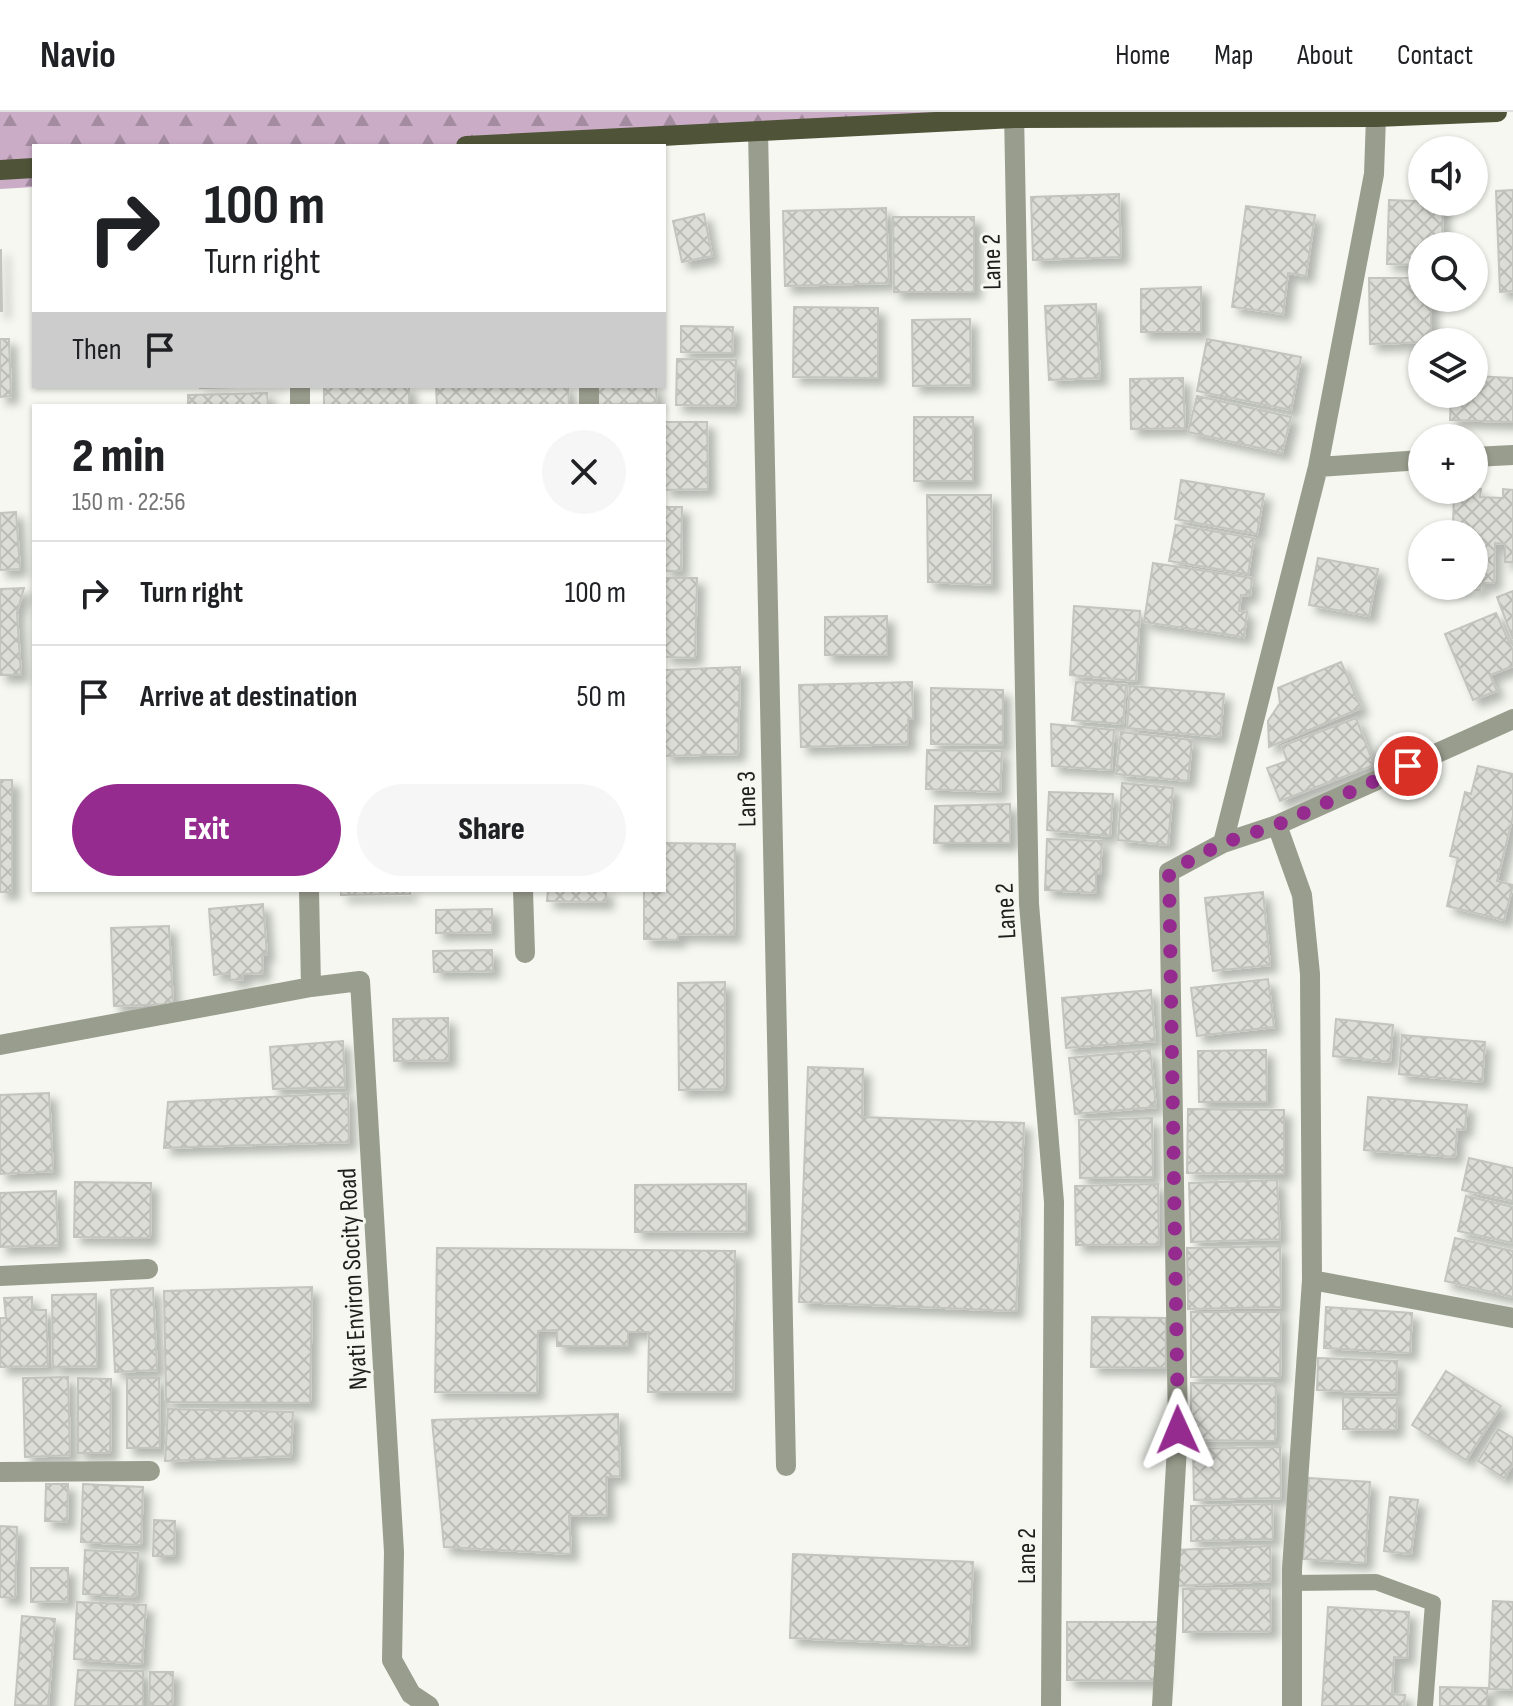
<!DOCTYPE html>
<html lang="en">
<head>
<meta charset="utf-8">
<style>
  :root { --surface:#fff; --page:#f6f6f6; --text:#202124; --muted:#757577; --line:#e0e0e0; --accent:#952b8f }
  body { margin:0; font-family:"Sofia Sans Condensed",sans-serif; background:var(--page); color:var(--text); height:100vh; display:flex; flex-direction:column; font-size:30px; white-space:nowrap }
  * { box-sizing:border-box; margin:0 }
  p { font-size:26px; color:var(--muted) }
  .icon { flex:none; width:44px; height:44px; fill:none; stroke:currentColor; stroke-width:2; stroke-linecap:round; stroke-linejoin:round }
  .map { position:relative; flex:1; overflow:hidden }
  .drawer { position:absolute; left:32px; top:292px; width:634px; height:488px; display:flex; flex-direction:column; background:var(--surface); border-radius:0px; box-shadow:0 2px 6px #0004 }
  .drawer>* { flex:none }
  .hud { position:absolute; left:32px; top:32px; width:634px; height:244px; border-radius:0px; box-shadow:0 2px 6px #0004; background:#fff; color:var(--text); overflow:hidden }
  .fabs { position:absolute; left:1408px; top:24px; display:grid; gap:16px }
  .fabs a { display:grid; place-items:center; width:80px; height:80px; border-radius:50%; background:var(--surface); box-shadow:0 2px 6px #0004; font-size:40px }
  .pin { position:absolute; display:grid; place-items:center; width:68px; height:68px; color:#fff; margin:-34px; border:4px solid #fff; border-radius:50%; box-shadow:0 2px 8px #0007 }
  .me { position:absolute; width:88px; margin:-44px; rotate:359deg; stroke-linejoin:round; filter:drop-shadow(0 0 6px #0008) }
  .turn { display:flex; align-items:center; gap:28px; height:168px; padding:0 40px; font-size:36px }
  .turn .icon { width:104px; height:104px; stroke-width:2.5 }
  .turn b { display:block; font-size:56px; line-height:68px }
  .then { display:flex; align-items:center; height:76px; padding:0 40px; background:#0003; gap:16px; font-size:30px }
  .round { display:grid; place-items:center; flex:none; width:84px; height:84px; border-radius:42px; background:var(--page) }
  .overview { display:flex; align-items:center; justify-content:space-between; height:136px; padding:0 40px }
  h1 { font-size:48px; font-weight:800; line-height:60px }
  .primary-button { display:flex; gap:16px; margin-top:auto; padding:16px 40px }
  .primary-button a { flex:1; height:92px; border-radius:48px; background:var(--accent); color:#fff; font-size:32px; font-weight:800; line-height:92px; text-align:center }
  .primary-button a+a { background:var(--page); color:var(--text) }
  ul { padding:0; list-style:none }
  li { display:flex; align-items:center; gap:24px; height:104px; padding:0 40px; border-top:2px solid var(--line) }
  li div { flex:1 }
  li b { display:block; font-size:30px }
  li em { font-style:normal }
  header { display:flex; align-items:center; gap:48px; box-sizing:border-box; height:112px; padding:0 40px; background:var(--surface); border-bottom:2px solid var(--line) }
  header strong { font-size:38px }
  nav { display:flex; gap:44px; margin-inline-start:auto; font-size:28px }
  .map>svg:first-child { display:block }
  .forest { fill:url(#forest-firs) }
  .building { fill:url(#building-cross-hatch); stroke:#c3c4be; stroke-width:2; filter:url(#shadow) }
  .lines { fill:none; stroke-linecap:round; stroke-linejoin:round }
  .lane { stroke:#999d8d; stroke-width:16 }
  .street { stroke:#999d8d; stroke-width:20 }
  .primary { stroke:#4f5439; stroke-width:20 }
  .route { stroke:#952b8f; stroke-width:14; stroke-dasharray:0 25.2 }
  .labels { text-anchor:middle; stroke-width:6; stroke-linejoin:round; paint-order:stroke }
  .street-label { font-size:26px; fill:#1f1f1d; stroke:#f5f7f0 }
</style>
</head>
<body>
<header>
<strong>Navio</strong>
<nav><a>Home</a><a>Map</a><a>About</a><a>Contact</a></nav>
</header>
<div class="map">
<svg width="1513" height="1594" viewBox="0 0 1513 1594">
  <defs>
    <pattern id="forest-firs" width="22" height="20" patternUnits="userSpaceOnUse" patternTransform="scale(2)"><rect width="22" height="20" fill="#caacc6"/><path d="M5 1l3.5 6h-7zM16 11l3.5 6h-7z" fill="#a38ba0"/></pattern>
    <pattern id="building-cross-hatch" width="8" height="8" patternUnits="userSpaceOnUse" patternTransform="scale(2)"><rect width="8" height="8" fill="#dbddd6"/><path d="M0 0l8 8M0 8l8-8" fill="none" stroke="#bcbdb7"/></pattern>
    <filter id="shadow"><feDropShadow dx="7" dy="7" stdDeviation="4" flood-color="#0004"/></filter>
  </defs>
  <rect width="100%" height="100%" fill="#f5f7f0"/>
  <path class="forest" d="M 0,0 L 1188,0 L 662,34 L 34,34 L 34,75 L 0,77 Z"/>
  <path class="building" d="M 1513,78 L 1513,179 L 1500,180 L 1496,79 Z
    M 1119,82 L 1121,145 L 1033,148 L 1031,85 Z
    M 1389,88 L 1443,90 L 1442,134 L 1422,134 L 1422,153 L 1387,152 Z
    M 1246,94 L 1315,103 L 1306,164 L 1288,161 L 1283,202 L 1232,195 Z
    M 886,96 L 889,171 L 785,174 L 783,99 Z
    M 704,102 L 712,144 L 682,150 L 673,109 Z
    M 893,105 L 974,105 L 974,180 L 894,180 Z
    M 0,138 L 1,138 L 2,199 L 0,199 Z
    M 1369,166 L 1422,166 L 1422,186 L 1431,186 L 1431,230 L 1370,232 Z
    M 1201,175 L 1201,220 L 1141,220 L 1141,177 Z
    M 1096,192 L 1100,266 L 1049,268 L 1045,194 Z
    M 794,195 L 878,196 L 878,266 L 793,265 Z
    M 970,207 L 971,273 L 913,274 L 912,208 Z
    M 681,214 L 733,215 L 732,241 L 681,240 Z
    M 0,227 L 9,227 L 11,284 L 0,285 Z
    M 1207,227 L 1301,245 L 1291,298 L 1197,279 Z
    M 677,247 L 736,248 L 735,294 L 676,293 Z
    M 1474,264 L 1513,266 L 1513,310 L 1450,308 L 1451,282 L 1474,282 Z
    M 1183,266 L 1185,316 L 1131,317 L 1130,267 Z
    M 200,274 L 279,274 L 200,276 Z
    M 324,274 L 409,274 L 409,294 L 324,294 Z
    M 436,274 L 568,274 L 569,294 L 437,294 Z
    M 597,274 L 656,274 L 657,291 L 598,293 Z
    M 267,281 L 268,294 L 188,294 L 188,283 Z
    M 1197,284 L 1291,305 L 1282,341 L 1188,320 Z
    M 914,305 L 973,305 L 973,369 L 914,369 Z
    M 664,310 L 707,310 L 708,377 L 664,378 Z
    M 1181,368 L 1264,382 L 1257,422 L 1175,407 Z
    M 1481,377 L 1480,385 L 1503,386 L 1503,377 L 1513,378 L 1513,450 L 1505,450 L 1505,432 L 1495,431 L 1494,471 L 1481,471 L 1480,478 L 1452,477 L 1452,474 L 1474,474 L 1474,422 L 1458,422 L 1458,417 L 1453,416 L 1454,378 Z
    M 927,383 L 991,383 L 992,473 L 928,470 Z
    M 664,395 L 682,395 L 681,459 L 664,459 Z
    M 16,400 L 20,457 L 0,458 L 0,401 Z
    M 1176,413 L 1254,426 L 1248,462 L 1169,449 Z
    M 1318,446 L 1378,457 L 1369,504 L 1309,493 Z
    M 1153,451 L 1252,466 L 1250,484 L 1241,483 L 1239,499 L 1247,500 L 1244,525 L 1144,510 Z
    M 664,466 L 697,466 L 695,546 L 664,545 Z
    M 24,476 L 17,500 L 21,563 L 0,563 L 0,477 Z
    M 1513,479 L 1513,527 L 1497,485 Z
    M 1074,494 L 1140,499 L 1136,569 L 1070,563 Z
    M 1496,501 L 1513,539 L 1513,554 L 1490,563 L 1497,579 L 1473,588 L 1445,522 Z
    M 887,504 L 887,543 L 825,543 L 825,505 Z
    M 1341,550 L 1361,596 L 1269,635 L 1268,609 L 1280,591 L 1278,576 Z
    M 740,555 L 738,642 L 664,644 L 664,558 Z
    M 912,570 L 913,607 L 908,607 L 908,632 L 801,635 L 799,573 Z
    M 1076,570 L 1126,573 L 1123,612 L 1072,608 Z
    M 1130,574 L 1224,582 L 1220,625 L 1127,616 Z
    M 931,576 L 1003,578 L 1003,633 L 931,632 Z
    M 1356,606 L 1374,653 L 1280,689 L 1267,656 L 1287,649 L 1282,634 Z
    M 1051,612 L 1114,618 L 1111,658 L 1052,654 Z
    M 1121,620 L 1192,628 L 1188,669 L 1116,662 Z
    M 927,638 L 1002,639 L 1000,680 L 926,677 Z
    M 1478,654 L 1513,662 L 1513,704 L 1497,769 L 1513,773 L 1504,808 L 1447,794 L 1458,746 L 1450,744 L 1465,680 L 1471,682 Z
    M 0,668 L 12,668 L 12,780 L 0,780 Z
    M 1122,671 L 1173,676 L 1168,733 L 1118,728 Z
    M 1049,680 L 1113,682 L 1110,724 L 1047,718 Z
    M 1010,692 L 1010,731 L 934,731 L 935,694 Z
    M 1047,727 L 1102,729 L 1100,762 L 1096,762 L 1096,781 L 1045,778 Z
    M 664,731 L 735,732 L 734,823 L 678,822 L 678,828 L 644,827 L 644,778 L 664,778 Z
    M 341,778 L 410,778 L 410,782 L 341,783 Z
    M 548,778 L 606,778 L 606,790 L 547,789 Z
    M 1263,780 L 1270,853 L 1213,859 L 1205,786 Z
    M 263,792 L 267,843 L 262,843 L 263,861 L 243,862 L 243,867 L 230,868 L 230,861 L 214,863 L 209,797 Z
    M 492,797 L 492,820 L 436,821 L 436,798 Z
    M 169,814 L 173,892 L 114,894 L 111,816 Z
    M 492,838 L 493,859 L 434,860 L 433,839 Z
    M 1268,867 L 1274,915 L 1197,924 L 1191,876 Z
    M 725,870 L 724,977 L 679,978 L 678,871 Z
    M 1151,878 L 1155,929 L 1066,936 L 1062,886 Z
    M 448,906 L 449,948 L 394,949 L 393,907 Z
    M 1336,907 L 1393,913 L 1390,950 L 1333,944 Z
    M 1402,923 L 1485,930 L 1482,970 L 1399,962 Z
    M 343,929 L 345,975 L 273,977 L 270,935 Z
    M 1150,938 L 1156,995 L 1075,1002 L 1069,946 Z
    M 1266,938 L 1267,990 L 1199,990 L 1198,939 Z
    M 808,955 L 863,957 L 862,1005 L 1024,1011 L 1016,1199 L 799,1190 Z
    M 49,981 L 53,1059 L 0,1062 L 0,983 Z
    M 348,981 L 349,1030 L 164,1036 L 168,990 Z
    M 1368,985 L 1467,993 L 1465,1018 L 1457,1017 L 1455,1045 L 1364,1038 Z
    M 1188,997 L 1284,998 L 1284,1062 L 1187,1061 Z
    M 1152,1006 L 1153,1065 L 1080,1066 L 1079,1008 Z
    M 1469,1046 L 1513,1056 L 1513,1089 L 1462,1078 Z
    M 1277,1068 L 1280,1127 L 1191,1130 L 1189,1071 Z
    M 75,1070 L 151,1071 L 150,1126 L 74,1125 Z
    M 746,1072 L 747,1119 L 635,1120 L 635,1073 Z
    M 1158,1072 L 1159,1132 L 1076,1133 L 1075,1074 Z
    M 56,1079 L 58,1133 L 0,1135 L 0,1081 Z
    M 1466,1084 L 1513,1095 L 1513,1131 L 1458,1119 Z
    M 1455,1126 L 1513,1139 L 1513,1185 L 1445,1169 Z
    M 1280,1134 L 1281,1195 L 1188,1197 L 1187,1136 Z
    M 437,1136 L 735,1139 L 733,1280 L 648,1280 L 649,1220 L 628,1220 L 628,1234 L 557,1234 L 557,1218 L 538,1219 L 537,1281 L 435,1280 Z
    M 312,1175 L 310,1291 L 166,1290 L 164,1179 Z
    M 153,1176 L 157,1258 L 115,1260 L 111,1178 Z
    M 96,1182 L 97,1254 L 53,1255 L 52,1183 Z
    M 32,1185 L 32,1198 L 46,1198 L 48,1254 L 0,1255 L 0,1206 L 6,1206 L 4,1186 Z
    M 1326,1195 L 1412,1201 L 1410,1241 L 1324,1236 Z
    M 1191,1200 L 1281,1200 L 1280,1266 L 1191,1265 Z
    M 1092,1205 L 1166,1206 L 1166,1256 L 1091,1255 Z
    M 1318,1246 L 1397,1249 L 1396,1281 L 1317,1278 Z
    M 1446,1259 L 1501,1294 L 1466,1348 L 1412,1313 Z
    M 68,1265 L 70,1343 L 25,1345 L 23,1266 Z
    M 78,1266 L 111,1267 L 110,1341 L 78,1341 Z
    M 127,1266 L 159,1266 L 160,1336 L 127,1336 Z
    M 1191,1271 L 1276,1272 L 1275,1329 L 1191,1328 Z
    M 1343,1285 L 1397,1286 L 1396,1318 L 1343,1317 Z
    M 168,1297 L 293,1300 L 291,1344 L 165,1349 Z
    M 618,1302 L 620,1364 L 606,1365 L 607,1403 L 569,1404 L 571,1442 L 444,1435 L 432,1308 Z
    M 1498,1317 L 1513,1326 L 1513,1352 L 1504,1366 L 1478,1349 Z
    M 1280,1335 L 1281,1386 L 1194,1388 L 1193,1337 Z
    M 1309,1366 L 1370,1370 L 1365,1451 L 1303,1447 Z
    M 46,1372 L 68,1372 L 67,1410 L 45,1409 Z
    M 83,1372 L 143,1375 L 141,1433 L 81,1430 Z
    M 1390,1385 L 1418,1388 L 1411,1442 L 1384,1439 Z
    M 1272,1392 L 1273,1427 L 1191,1429 L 1191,1394 Z
    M 154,1408 L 175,1409 L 174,1444 L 153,1444 Z
    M 0,1414 L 17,1415 L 15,1486 L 0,1485 Z
    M 1270,1434 L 1271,1469 L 1177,1474 L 1175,1438 Z
    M 85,1438 L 138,1441 L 136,1485 L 83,1482 Z
    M 793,1442 L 973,1450 L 969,1534 L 790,1526 Z
    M 31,1456 L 68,1456 L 68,1489 L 31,1490 Z
    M 1270,1476 L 1271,1519 L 1183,1520 L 1183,1477 Z
    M 1493,1489 L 1513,1490 L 1513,1578 L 1489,1577 Z
    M 77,1490 L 146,1493 L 142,1552 L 74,1547 Z
    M 1328,1495 L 1409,1500 L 1407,1546 L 1394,1545 L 1392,1582 L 1405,1583 L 1404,1594 L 1322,1594 Z
    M 22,1504 L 55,1507 L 48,1594 L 15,1593 Z
    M 1067,1510 L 1162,1510 L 1161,1569 L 1067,1568 Z
    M 78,1558 L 143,1559 L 143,1594 L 75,1594 Z
    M 150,1560 L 173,1560 L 172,1594 L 149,1594 Z
    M 1440,1575 L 1487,1576 L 1487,1594 L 1440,1594 Z"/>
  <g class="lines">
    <path class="lane" d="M 1292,1471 L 1376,1470 L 1433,1491 L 1425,1594"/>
    <path class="street" d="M 1014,0 L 1029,792 L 1054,1090 L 1051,1594
      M 758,19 L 786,1354
      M 300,274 L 300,294
      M 589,274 L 589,294
      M 1474,345 L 1513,343
      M 1318,355 L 1422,348
      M 1277,713 L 1302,783 L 1310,862 L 1312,1168 L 1292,1457 L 1292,1594
      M 1223,731 L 1318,355 L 1374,62 L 1376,5
      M 309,778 L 311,875
      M 523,778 L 525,841
      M 0,933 L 311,875 L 360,869 L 394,1440 L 392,1548 L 411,1582 L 429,1594
      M 0,1164 L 148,1157
      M 1312,1168 L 1513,1206
      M 0,1360 L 150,1359
      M 1162,1594 L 1178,1318 L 1169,760 L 1223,731 L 1277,713 L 1513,607"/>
    <path class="primary" d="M 466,34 L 1014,6 L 1376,5 L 1497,0
      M 0,58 L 34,56"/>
  </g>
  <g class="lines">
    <path class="route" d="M 1178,1318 L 1169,760 L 1223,731 L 1277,713 L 1408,654"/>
  </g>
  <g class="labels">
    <g class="street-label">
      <text transform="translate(991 150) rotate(-91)" y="9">Lane 2</text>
      <text transform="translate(746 687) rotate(-91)" y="9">Lane 3</text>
      <text transform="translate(1005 799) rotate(-93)" y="9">Lane 2</text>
      <text transform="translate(352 1167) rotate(-93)" y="9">Nyati Environ Socity Road</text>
      <text transform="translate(1026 1444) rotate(-90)" y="9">Lane 2</text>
    </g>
  </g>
</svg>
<div class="fabs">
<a><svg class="icon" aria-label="sound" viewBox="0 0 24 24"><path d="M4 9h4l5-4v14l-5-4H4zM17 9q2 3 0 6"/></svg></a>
<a><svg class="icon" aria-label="search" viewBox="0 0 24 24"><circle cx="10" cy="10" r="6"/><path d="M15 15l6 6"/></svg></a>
<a><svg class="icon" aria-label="layers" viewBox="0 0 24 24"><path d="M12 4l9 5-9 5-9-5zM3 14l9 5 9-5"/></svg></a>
<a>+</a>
<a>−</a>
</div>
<div class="pin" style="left:1408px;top:654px;background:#d93025"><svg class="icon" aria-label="arrive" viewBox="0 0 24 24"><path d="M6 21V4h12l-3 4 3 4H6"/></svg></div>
<svg class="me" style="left:1178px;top:1318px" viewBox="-20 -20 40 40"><path d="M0-17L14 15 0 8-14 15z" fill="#952b8f" stroke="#fff" stroke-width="4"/></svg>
<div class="hud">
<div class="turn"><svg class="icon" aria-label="right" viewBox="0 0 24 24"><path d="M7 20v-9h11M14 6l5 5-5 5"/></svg><div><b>100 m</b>Turn right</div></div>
<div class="then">Then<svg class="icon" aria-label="arrive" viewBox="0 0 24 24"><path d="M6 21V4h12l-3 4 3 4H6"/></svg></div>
</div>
<section class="drawer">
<div class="overview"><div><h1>2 min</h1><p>150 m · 22:56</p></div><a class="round"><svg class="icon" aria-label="close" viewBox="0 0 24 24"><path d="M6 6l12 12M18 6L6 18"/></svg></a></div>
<ul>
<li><svg class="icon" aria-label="right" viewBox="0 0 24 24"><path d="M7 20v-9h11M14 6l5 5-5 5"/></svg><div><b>Turn right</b></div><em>100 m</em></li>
<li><svg class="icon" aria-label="arrive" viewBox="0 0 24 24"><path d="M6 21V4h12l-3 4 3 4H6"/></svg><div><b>Arrive at destination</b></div><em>50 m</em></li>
</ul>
<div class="primary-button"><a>Exit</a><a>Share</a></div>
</section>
</div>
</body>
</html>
